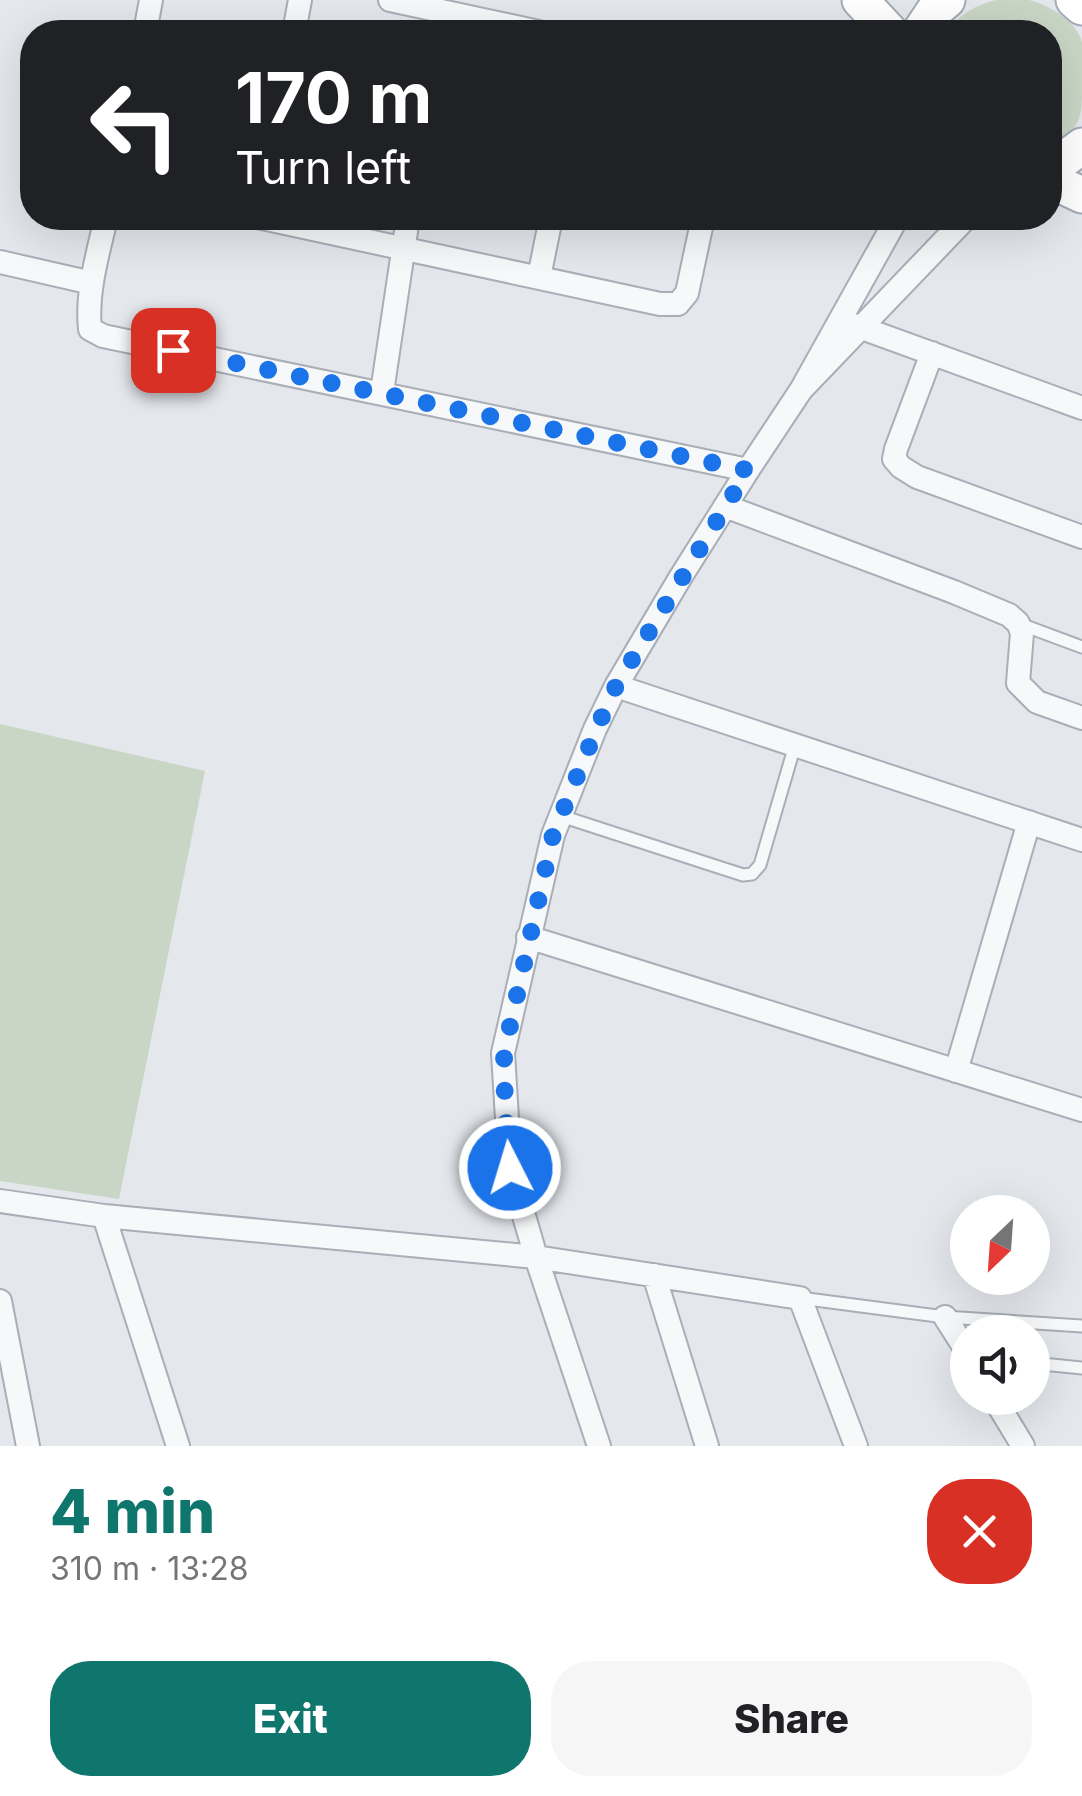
<!DOCTYPE html>
<html lang="en">
<head>
<meta charset="utf-8">
<style>
  :root { --surface:#fff; --page:#f6f6f6; --text:#202124; --muted:#757577; --accent:#0f766e }
  body { margin:0; font-family:Inter,sans-serif; background:var(--page); color:var(--text); height:100vh; display:flex; flex-direction:column; font-size:38px; white-space:nowrap }
  * { box-sizing:border-box; margin:0 }
  p { font-size:32px; color:var(--muted) }
  .icon { flex:none; width:55px; height:55px; fill:none; stroke:currentColor; stroke-width:2; stroke-linecap:round; stroke-linejoin:round }
  .map { position:relative; height:1446px; overflow:hidden }
  .sheet { display:flex; flex-direction:column; background:var(--surface); flex:1 }
  .sheet>* { flex:none }
  .banner { position:absolute; left:20px; top:20px; width:1042px; height:210px; border-radius:40px; box-shadow:0 10px 40px #0002; background:#202124; color:#fff; overflow:hidden }
  .needle { width:65px; rotate:205deg }
  .fabs { position:absolute; left:950px; top:1195px; display:grid; gap:20px }
  .fabs a { display:grid; place-items:center; width:100px; height:100px; border-radius:50%; background:var(--surface); box-shadow:0 10px 40px #0002; font-size:50px }
  .pin { position:absolute; display:grid; place-items:center; width:85px; height:85px; color:#fff; margin:-42px; border-radius:20px; box-shadow:0 5px 15px #0006 }
  .me { position:absolute; width:110px; margin:-55px; rotate:355deg; stroke-linejoin:round; filter:drop-shadow(0 0 8px #0008) }
  .turn { display:flex; align-items:center; gap:35px; height:210px; padding:0 50px; font-size:45px }
  .turn .icon { width:130px; height:130px; stroke-width:2.5 }
  .turn b { display:block; font-size:70px; line-height:85px }
  .round { display:grid; place-items:center; flex:none; width:105px; height:105px; border-radius:40px; background:var(--page) }
  .head { display:flex; align-items:center; justify-content:space-between; height:170px; padding:0 50px }
  h1 { font-size:60px; font-weight:800; line-height:75px; color:var(--accent) }
  .action { display:flex; gap:20px; margin-top:auto; padding:20px 50px }
  .action a { flex:1; height:115px; border-radius:40px; background:var(--accent); color:#fff; font-size:40px; font-weight:800; line-height:115px; text-align:center }
  .action a+a { background:var(--page); color:var(--text) }
  .map>svg:first-child { display:block }
  .green { fill:#c9d6c5 }
  .lines { fill:none; stroke-linecap:round; stroke-linejoin:round }
  .lane-casing { stroke:#a9aeb7; stroke-width:15 }
  .street-casing { stroke:#a9aeb7; stroke-width:26 }
  .primary-casing { stroke:#a3abb8; stroke-width:39 }
  .lane { stroke:#f7f8fa; stroke-width:11 }
  .street { stroke:#f7f8fa; stroke-width:22 }
  .primary { stroke:#fff; stroke-width:35 }
  .route { stroke:#1a73e8; stroke-width:18; stroke-dasharray:0 32.4 }
</style>
</head>
<body>
<div class="map">
<svg width="1082" height="1446" viewBox="0 0 1082 1446">
  <rect width="100%" height="100%" fill="#e4e7ec"/>
  <path class="green" d="M 997,0 C 1007,0 1019,0 1029,0 C 1048,4 1078,22 1082,43 C 1082,55 1082,70 1082,83 C 1082,120 1082,126 1050,149 L 1050,32 L 945,32 C 960,15 974,5 997,0 Z
    M 0,724 L 205,771 L 119,1199 L 0,1181 Z"/>
  <g class="lines">
    <defs>
      <path id="lane" d="M 1020,624 L 1082,647
        M 561,816 L 743,875 L 752,874 L 760,865 L 795,745
        M 800,1298 L 945,1317 L 1082,1326
        M 1032,1363 L 1082,1368"/>
      <path id="street" d="M 390,0 L 539,32
        M 145,32 L 151,0
        M 294,32 L 300,0
        M 106,218 C 98,254 86,292 90,329 L 103,336 L 748,470
        M 262,218 L 660,304 L 678,304 L 687,293 L 703,218
        M 897,218 L 801,390 L 966,218
        M 0,262 L 92,283
        M 539,277 L 551,218
        M 848,323 L 1082,408
        M 932,353 L 896,449 L 894,459 L 901,467 L 917,477 L 1082,537
        M 382,392 L 408,218
        M 725,506 L 954,592 L 1009,615 L 1018,623 L 1022,633 L 1018,683 L 1037,702 L 1082,718
        M 616,686 L 1082,840
        M 528,937 L 1082,1110
        M 956,1071 L 1029,822
        M 0,1201 L 104,1216 L 536,1257 L 800,1298 L 856,1446
        M 104,1216 L 178,1446
        M 654,1275 L 707,1446
        M 0,1301 L 28,1446
        M 945,1317 L 968,1353
        M 994,1398 L 1023,1446
        M 599,1446 L 536,1257 L 510,1168 L 503,1053 L 553,835 L 595,729 L 616,686 L 680,578 L 748,470 L 801,390"/>
      <path id="primary" d="M 860,0 L 890,32
        M 1074,0 L 1082,7
        M 920,32 L 934,11 L 947,0
        M 1050,167 L 1059,163 L 1082,146
        M 1050,180 L 1082,195"/>
    </defs>
    <use href="#lane" class="lane-casing"/>
    <use href="#street" class="street-casing"/>
    <use href="#primary" class="primary-casing"/>
    <use href="#lane" class="lane"/>
    <use href="#street" class="street"/>
    <use href="#primary" class="primary"/>
  </g>
  <g class="lines">
    <path class="route" d="M 173,350 L 748,470 L 616,686 L 596,730 L 553,835 L 504,1053 L 505,1110 L 510,1168"/>
  </g>
</svg>
<div class="fabs">
<a><svg class="needle" viewBox="-14 -14 28 28"><path d="M0-13l5 13h-10z" fill="#e53935"/><path d="M0 13l5-13h-10z" fill="#757577"/></svg></a>
<a><svg class="icon" aria-label="sound" viewBox="0 0 24 24"><path d="M4 9h4l5-4v14l-5-4H4zM17 9q2 3 0 6"/></svg></a>
</div>
<div class="pin" style="left:173px;top:350px;background:#d93025"><svg class="icon" aria-label="arrive" viewBox="0 0 24 24"><path d="M6 21V4h12l-3 4 3 4H6"/></svg></div>
<svg class="me" style="left:510px;top:1168px" viewBox="-20 -20 40 40"><circle r="17" fill="#1a73e8" stroke="#fff" stroke-width="3"/><path d="M0-11L8 9 0 5-8 9z" fill="#fff"/></svg>
<div class="banner">
<div class="turn"><svg class="icon" aria-label="left" viewBox="0 0 24 24"><path d="M17 20v-9H6M10 6l-5 5 5 5"/></svg><div><b>170 m</b>Turn left</div></div>
</div>
</div>
<section class="sheet">
<div class="head"><div><h1>4 min</h1><p>310 m · 13:28</p></div><a class="round" style="background:#d93025;color:#fff"><svg class="icon" aria-label="close" viewBox="0 0 24 24"><path d="M6 6l12 12M18 6L6 18"/></svg></a></div>
<div class="action"><a>Exit</a><a>Share</a></div>
</section>
</body>
</html>
